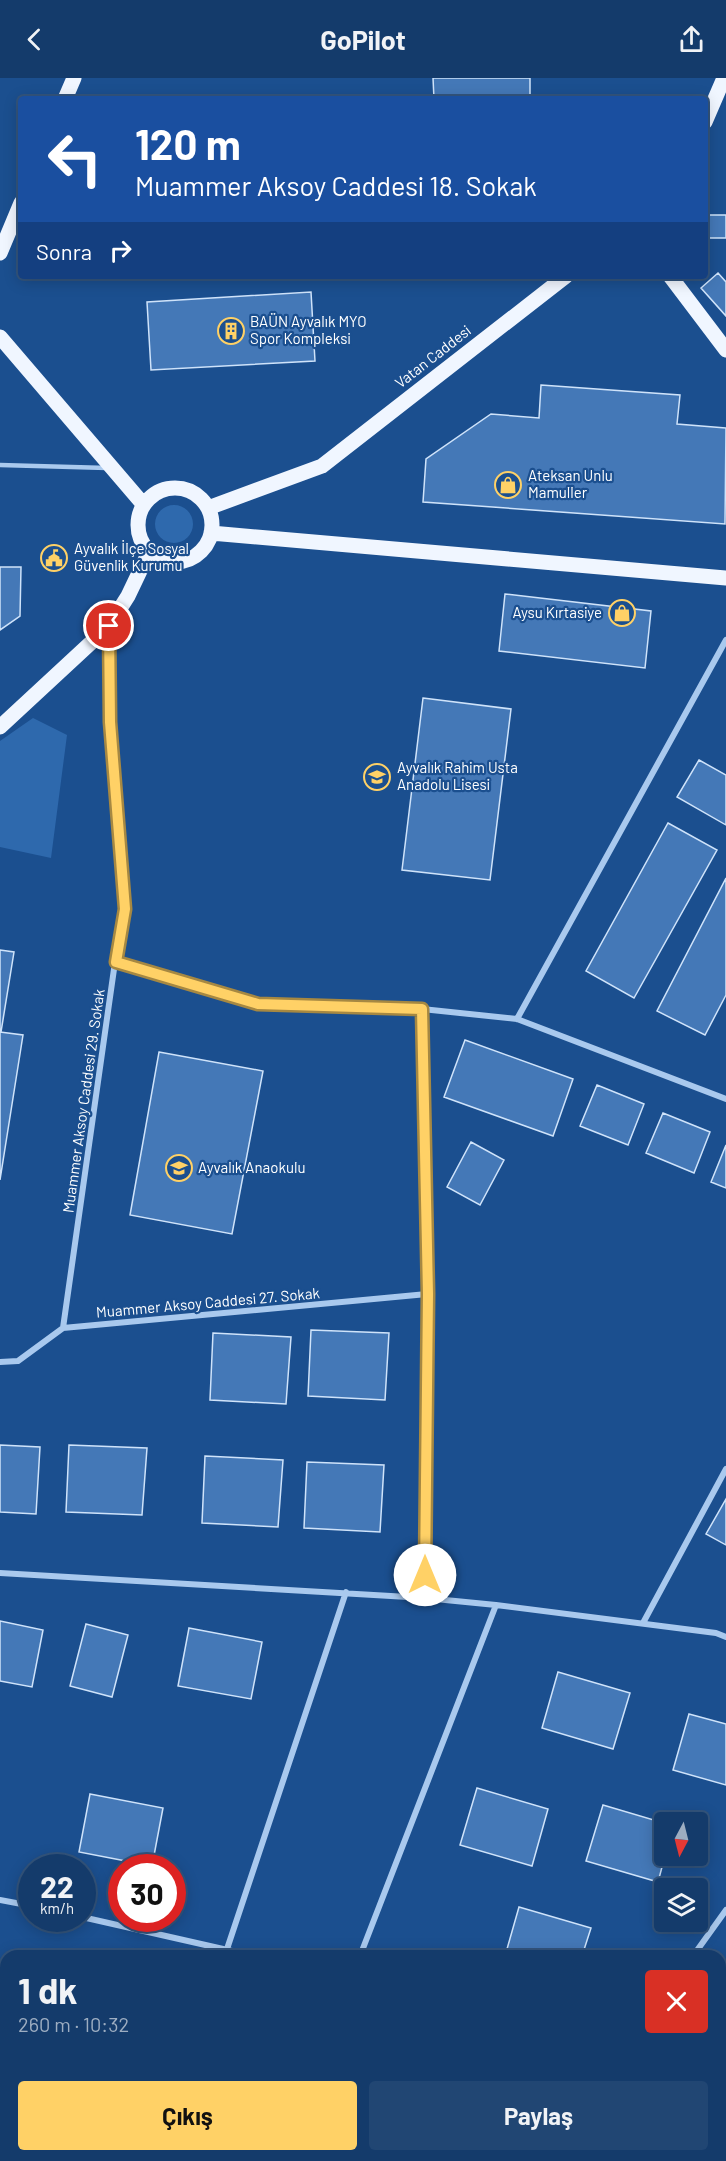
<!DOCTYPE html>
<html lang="tr">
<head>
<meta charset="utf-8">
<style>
  :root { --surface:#143b6b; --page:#214673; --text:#f1f3f6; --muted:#9dadc1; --line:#33557e; --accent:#ffd166 }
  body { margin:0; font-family:Barlow,sans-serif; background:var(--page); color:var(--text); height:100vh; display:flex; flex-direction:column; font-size:22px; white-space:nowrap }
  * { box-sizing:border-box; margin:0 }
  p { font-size:20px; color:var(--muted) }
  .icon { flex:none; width:33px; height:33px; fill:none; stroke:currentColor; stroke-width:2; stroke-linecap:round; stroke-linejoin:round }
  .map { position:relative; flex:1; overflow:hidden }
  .panel { position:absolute; left:0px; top:1872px; width:726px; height:212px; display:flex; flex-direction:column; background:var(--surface); border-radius:18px 18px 0 0; box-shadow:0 3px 15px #0003,0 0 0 2px var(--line) }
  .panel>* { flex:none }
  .top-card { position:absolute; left:18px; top:18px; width:690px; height:183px; border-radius:6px; box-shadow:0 3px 15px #0003,0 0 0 2px var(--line); background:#1a4fa0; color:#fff; overflow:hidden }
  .needle { width:39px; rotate:187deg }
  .controls { position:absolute; left:654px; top:1734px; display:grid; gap:12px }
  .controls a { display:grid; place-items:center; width:54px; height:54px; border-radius:6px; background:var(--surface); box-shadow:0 3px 15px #0003,0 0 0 2px var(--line); font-size:30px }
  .speed { position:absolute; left:18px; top:1776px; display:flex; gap:12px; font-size:30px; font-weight:700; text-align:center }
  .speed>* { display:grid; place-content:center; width:78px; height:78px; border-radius:50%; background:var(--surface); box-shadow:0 3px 15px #0003,0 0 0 2px var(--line); line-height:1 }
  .speed small { font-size:15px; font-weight:400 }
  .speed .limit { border:9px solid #d22; background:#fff; color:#111 }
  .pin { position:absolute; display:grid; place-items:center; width:51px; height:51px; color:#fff; margin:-26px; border:3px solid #fff; border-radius:50%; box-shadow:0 2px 6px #0007 }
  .me { position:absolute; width:66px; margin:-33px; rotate:0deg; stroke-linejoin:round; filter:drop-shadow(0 0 4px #0008) }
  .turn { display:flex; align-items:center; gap:21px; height:126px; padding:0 18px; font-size:27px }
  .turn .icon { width:78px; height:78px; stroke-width:2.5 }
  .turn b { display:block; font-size:42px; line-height:51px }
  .then { display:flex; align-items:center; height:57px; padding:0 18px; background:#0003; gap:12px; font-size:22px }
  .round { display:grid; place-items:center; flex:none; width:63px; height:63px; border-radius:6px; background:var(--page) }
  .summary { display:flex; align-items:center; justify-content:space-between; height:102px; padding:0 18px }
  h1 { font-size:36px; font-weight:700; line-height:45px }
  .cta { display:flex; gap:12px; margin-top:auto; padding:12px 18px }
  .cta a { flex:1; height:69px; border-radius:6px; background:var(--accent); color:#111; font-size:24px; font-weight:700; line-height:69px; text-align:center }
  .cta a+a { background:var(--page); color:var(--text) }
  header { display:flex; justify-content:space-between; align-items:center; height:78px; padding:0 18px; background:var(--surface); font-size:27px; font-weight:700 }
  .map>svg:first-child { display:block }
  .green { fill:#2e69ad }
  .building { fill:#4478b7; stroke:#cfe3fa; stroke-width:1.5 }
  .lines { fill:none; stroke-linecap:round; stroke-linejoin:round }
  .service { stroke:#a9c9ee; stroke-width:4.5 }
  .minor { stroke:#a9c9ee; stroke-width:6 }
  .primary { stroke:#f0f6ff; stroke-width:15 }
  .route-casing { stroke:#a68842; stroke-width:15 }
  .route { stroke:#ffd166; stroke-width:10 }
  .labels { text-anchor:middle; stroke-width:4.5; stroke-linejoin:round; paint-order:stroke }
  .poi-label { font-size:15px; fill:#fff; stroke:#1b4f8f; text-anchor:start }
  .street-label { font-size:15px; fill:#fff; stroke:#1b4f8f }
</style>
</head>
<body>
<header><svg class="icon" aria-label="back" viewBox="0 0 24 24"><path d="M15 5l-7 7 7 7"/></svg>GoPilot<svg class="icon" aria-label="share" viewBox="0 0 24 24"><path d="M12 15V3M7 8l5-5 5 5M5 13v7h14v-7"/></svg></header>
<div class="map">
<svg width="726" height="2083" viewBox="0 0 726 2083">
  <rect width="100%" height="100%" fill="#1b4f8f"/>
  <path class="green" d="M155 446a19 19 0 1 1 38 0a19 19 0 1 1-38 0Z
    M 33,640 L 67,657 L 51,780 L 0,769 L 0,663 Z"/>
  <path class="building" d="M 433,0 L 530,0 L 530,21 L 434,21 Z
    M 705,137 L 726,137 L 726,160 L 705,160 Z
    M 718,195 L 726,204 L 726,238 L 701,210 Z
    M 311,214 L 315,283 L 151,292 L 147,224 Z
    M 541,307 L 680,317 L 677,346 L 726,350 L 725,446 L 423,424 L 426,381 L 491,336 L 539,340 Z
    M 0,489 L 21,489 L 20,538 L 0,552 Z
    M 505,516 L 651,533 L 645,590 L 499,573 Z
    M 423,620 L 511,631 L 490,802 L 402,792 Z
    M 699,682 L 726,697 L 726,747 L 677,719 Z
    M 668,745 L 717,772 L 634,920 L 586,893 Z
    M 726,800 L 726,917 L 705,957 L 657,933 Z
    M 0,872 L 14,874 L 1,954 L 0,954 Z
    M 0,954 L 23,957 L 0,1102 Z
    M 465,962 L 573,1001 L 553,1058 L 444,1019 Z
    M 159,974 L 263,993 L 232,1156 L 130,1137 Z
    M 597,1007 L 644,1026 L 628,1067 L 580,1048 Z
    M 663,1035 L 710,1054 L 694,1095 L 646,1075 Z
    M 471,1064 L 504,1082 L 480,1127 L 447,1109 Z
    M 726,1067 L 726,1110 L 711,1104 Z
    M 311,1252 L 389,1255 L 385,1322 L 308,1318 Z
    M 213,1255 L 291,1259 L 286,1326 L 210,1322 Z
    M 0,1367 L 40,1369 L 36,1436 L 0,1434 Z
    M 69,1367 L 147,1370 L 142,1437 L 66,1434 Z
    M 205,1378 L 283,1382 L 278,1449 L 202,1445 Z
    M 307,1384 L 384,1387 L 380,1454 L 304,1450 Z
    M 726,1421 L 726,1467 L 706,1456 Z
    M 0,1543 L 43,1552 L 32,1609 L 0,1603 Z
    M 86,1546 L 128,1557 L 112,1619 L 70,1608 Z
    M 189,1550 L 262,1564 L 251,1621 L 178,1608 Z
    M 558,1594 L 630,1615 L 613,1671 L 542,1650 Z
    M 689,1636 L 726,1646 L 726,1707 L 673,1692 Z
    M 477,1710 L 548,1731 L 532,1788 L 460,1767 Z
    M 90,1716 L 163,1730 L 152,1788 L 79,1774 Z
    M 603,1727 L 664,1745 L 665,1778 L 658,1804 L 586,1783 Z
    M 519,1829 L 591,1850 L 582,1878 L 505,1878 Z
    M 380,2078 L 458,2078 L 456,2083 L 379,2083 Z
    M 621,2078 L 718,2078 L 716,2083 L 619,2083 Z"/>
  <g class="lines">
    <path class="service" d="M 0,387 L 107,390"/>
    <path class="minor" d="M 115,884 L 258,926 L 422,931 L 517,941 L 726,1021
      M 422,931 L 427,1216 L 425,1520
      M 517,941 L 726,562
      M 63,1250 L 115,884 L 125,831 L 110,644 L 109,552
      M 0,1284 L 18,1283 L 63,1250 L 427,1216
      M 0,1495 L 425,1520 L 496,1527 L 716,1555 L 726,1559
      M 643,1545 L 726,1391
      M 0,1822 L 32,1828
      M 82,1839 L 254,1878
      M 227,1871 L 346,1514
      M 360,1878 L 496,1527
      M 693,1878 L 726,1832
      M 720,2009 L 726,2012
      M 577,2083 L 578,2078"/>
    <path class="primary" d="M 65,21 L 74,0
      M 705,44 L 724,0
      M 0,175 L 21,125
      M 670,198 L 726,272
      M 0,259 L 143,426
      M138 447a37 37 0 1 1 74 0a37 37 0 1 1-74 0Z
      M 208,430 L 322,388 L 566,198
      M 211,455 L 726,500
      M 0,649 L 109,548 L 128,518 L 149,474"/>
  </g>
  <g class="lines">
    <defs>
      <path id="route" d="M 109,548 L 110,644 L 125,831 L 116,884 L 258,926 L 422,931 L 428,1216 L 425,1497"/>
    </defs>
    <use href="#route" class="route-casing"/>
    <use href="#route" class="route"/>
  </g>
  <defs>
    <symbol id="building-ring" viewBox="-11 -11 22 22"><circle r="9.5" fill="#1b4f8f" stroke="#ffd166" stroke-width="1.5"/><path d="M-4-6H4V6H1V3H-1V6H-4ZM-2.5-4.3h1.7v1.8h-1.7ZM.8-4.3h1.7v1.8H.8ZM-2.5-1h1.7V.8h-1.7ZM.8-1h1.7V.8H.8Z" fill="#ffd166"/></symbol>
    <symbol id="shop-ring" viewBox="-11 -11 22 22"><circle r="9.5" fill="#1b4f8f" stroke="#ffd166" stroke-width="1.5"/><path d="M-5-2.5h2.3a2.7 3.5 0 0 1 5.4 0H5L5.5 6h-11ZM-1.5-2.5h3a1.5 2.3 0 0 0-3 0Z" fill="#ffd166"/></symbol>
    <symbol id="civic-ring" viewBox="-11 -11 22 22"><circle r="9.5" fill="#1b4f8f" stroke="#ffd166" stroke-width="1.5"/><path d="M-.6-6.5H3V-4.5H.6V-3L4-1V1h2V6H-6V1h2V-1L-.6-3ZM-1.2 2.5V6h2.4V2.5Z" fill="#ffd166"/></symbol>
    <symbol id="school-ring" viewBox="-11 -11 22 22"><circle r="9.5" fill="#1b4f8f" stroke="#ffd166" stroke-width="1.5"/><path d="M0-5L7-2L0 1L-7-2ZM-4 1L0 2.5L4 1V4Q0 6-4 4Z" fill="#ffd166"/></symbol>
  </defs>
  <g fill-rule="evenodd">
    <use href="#building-ring" x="216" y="238" width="30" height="30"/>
    <use href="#shop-ring" x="493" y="392" width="30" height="30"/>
    <use href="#civic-ring" x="39" y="465" width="30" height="30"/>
    <use href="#shop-ring" x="607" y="520" width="30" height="30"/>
    <use href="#school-ring" x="362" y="684" width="30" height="30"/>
    <use href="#school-ring" x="164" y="1075" width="30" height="30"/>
  </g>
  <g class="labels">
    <g class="poi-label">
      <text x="250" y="249">BAÜN Ayvalık MYO<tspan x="250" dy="17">Spor Kompleksi</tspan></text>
      <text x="528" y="403">Ateksan Unlu<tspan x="528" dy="17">Mamuller</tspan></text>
      <text x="74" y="476">Ayvalık İlçe Sosyal<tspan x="74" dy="17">Güvenlik Kurumu</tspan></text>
      <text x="602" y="540" text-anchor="end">Aysu Kırtasiye</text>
      <text x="397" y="695">Ayvalık Rahim Usta<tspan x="397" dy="17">Anadolu Lisesi</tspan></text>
      <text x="198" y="1095">Ayvalık Anaokulu</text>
    </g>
    <g class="street-label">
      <text transform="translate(433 279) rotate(-38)" y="5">Vatan Caddesi</text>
      <text transform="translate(84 1023) rotate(-82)" y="5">Muammer Aksoy Caddesi 29. Sokak</text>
      <text transform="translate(208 1225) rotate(-5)" y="5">Muammer Aksoy Caddesi 27. Sokak</text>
    </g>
  </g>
</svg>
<div class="controls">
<a><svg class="needle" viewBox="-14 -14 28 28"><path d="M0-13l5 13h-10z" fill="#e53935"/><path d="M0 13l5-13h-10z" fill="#9dadc1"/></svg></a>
<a><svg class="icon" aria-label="layers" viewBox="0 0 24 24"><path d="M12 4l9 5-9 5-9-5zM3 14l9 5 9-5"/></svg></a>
</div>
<div class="speed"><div>22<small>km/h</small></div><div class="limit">30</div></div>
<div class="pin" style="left:109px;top:548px;background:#d93025"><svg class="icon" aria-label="arrive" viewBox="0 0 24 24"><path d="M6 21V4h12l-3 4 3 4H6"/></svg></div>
<svg class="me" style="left:425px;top:1497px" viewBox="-20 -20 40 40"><circle r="19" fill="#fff"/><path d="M0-13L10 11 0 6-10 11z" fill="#ffd166"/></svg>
<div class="top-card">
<div class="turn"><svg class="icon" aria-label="left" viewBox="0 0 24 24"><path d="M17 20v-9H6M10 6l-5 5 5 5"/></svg><div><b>120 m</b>Muammer Aksoy Caddesi 18. Sokak</div></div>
<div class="then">Sonra<svg class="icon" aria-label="right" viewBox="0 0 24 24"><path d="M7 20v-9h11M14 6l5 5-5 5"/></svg></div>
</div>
<section class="panel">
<div class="summary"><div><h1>1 dk</h1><p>260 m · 10:32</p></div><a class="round" style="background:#d93025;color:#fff"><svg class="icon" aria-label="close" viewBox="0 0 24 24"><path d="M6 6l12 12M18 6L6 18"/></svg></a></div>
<div class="cta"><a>Çıkış</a><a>Paylaş</a></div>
</section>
</div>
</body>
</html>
